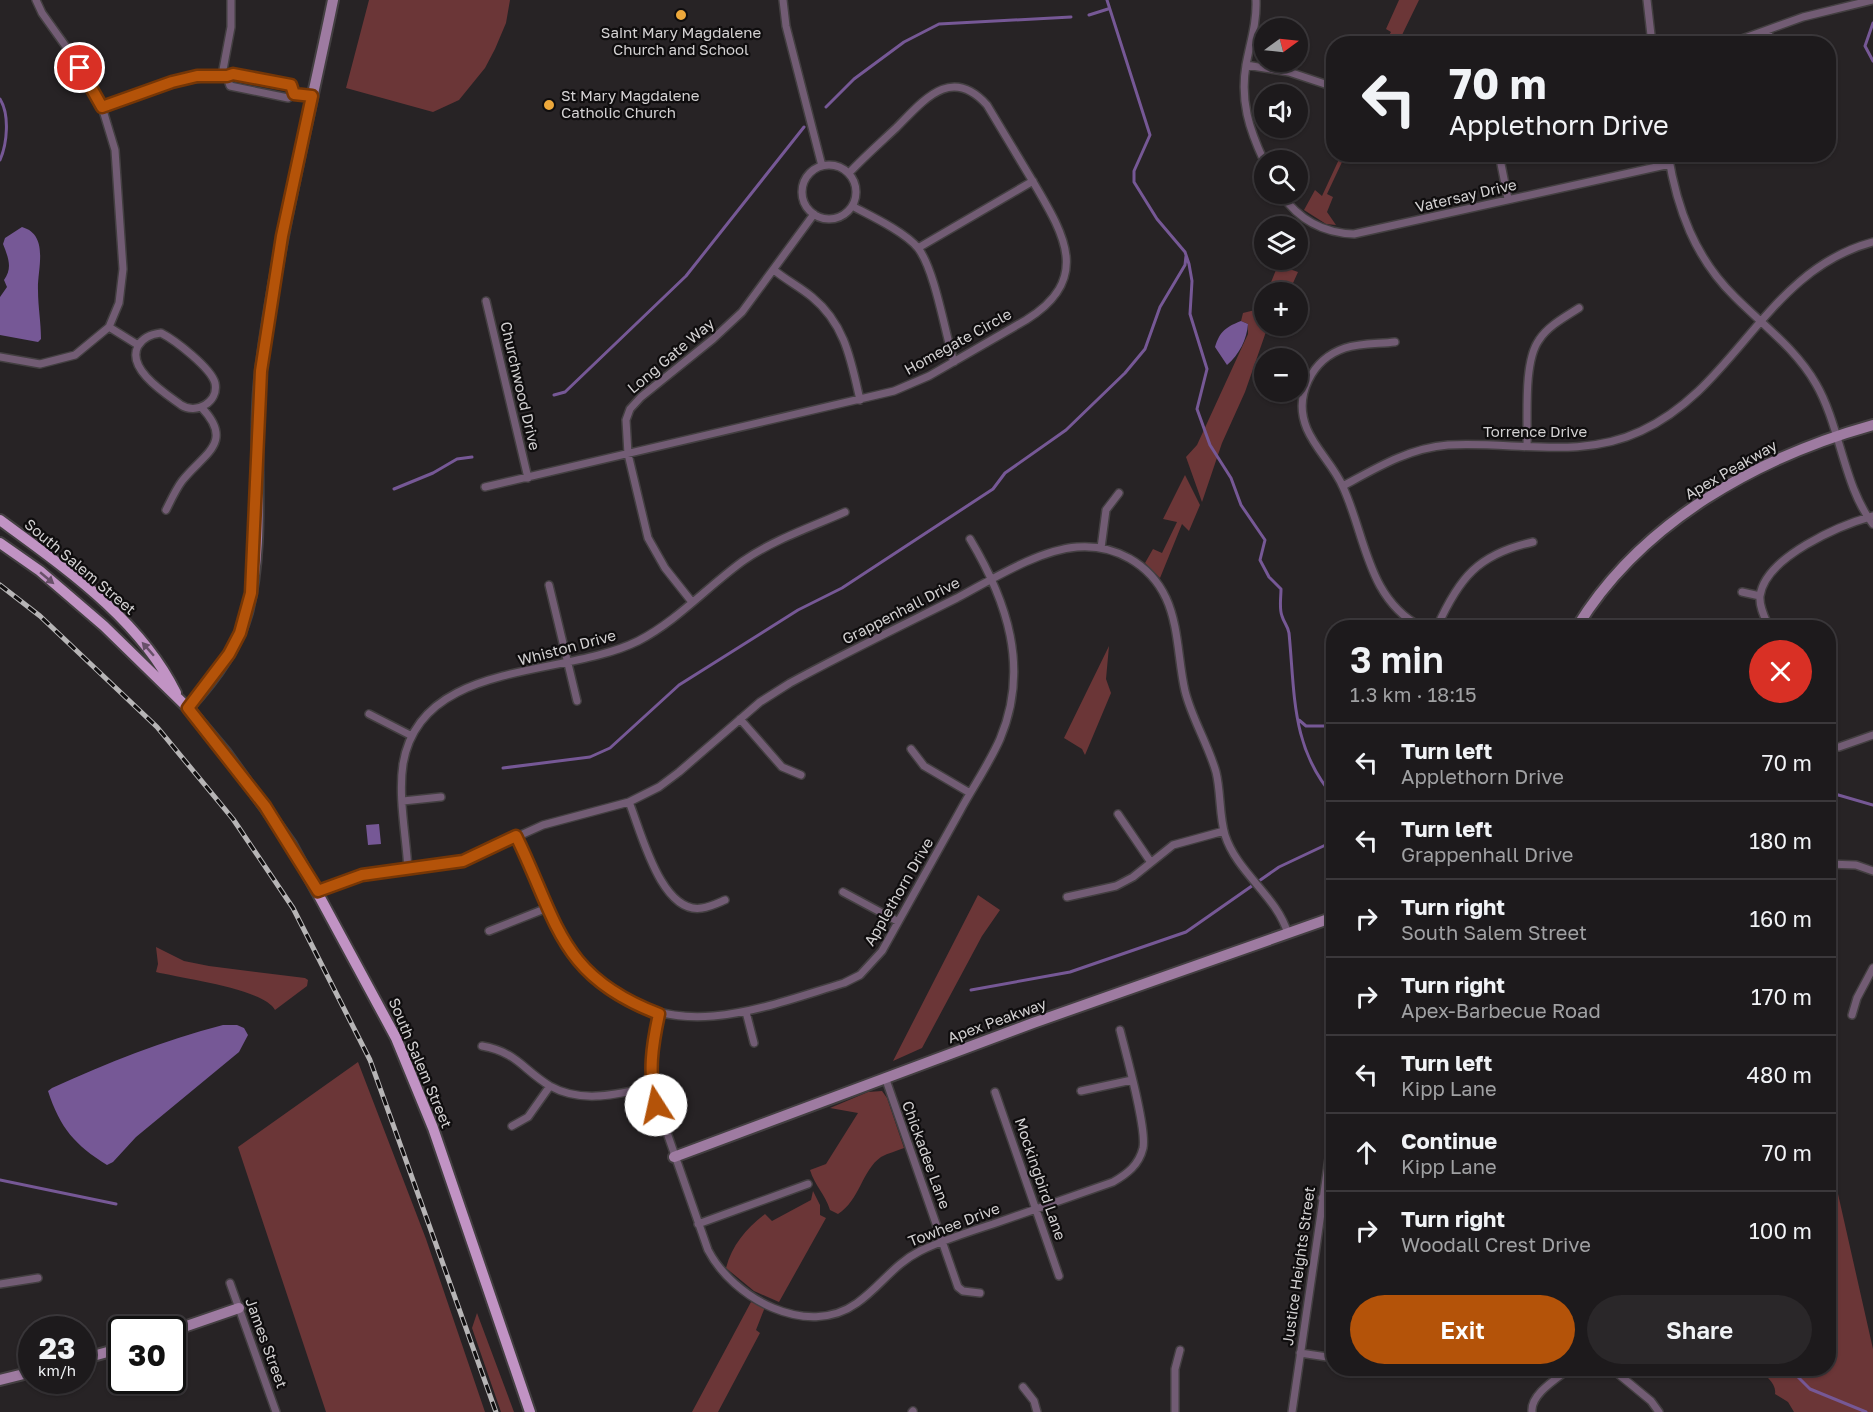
<!DOCTYPE html>
<html lang="en">
<head>
<meta charset="utf-8">
<style>
  :root { --surface:#1d1a1c; --page:#2a2729; --text:#f1f3f6; --muted:#a0a1a3; --line:#3b383b; --accent:#b45309 }
  body { margin:0; font-family:"Golos Text",sans-serif; background:var(--page); color:var(--text); height:100vh; display:flex; flex-direction:column; font-size:22px; white-space:nowrap }
  * { box-sizing:border-box; margin:0 }
  p { font-size:20px; color:var(--muted) }
  .icon { flex:none; width:33px; height:33px; fill:none; stroke:currentColor; stroke-width:2; stroke-linecap:round; stroke-linejoin:round }
  .map { position:relative; flex:1; overflow:hidden }
  .sheet { position:absolute; left:1326px; top:620px; width:510px; height:756px; display:flex; flex-direction:column; background:var(--surface); border-radius:24px; box-shadow:0 2px 4px #0004,0 0 0 2px var(--line) }
  .sheet>* { flex:none }
  .top-card { position:absolute; left:1326px; top:36px; width:510px; height:126px; border-radius:24px; box-shadow:0 2px 4px #0004,0 0 0 2px var(--line); background:#1d1a1c; color:var(--text); overflow:hidden }
  .needle { width:39px; rotate:75deg }
  .buttons { position:absolute; left:1254px; top:18px; display:grid; gap:12px }
  .buttons a { display:grid; place-items:center; width:54px; height:54px; border-radius:50%; background:var(--surface); box-shadow:0 2px 4px #0004,0 0 0 2px var(--line); font-size:30px }
  .speed { position:absolute; left:18px; top:1316px; display:flex; gap:12px; font-size:30px; font-weight:700; text-align:center }
  .speed>* { display:grid; place-content:center; width:78px; height:78px; border-radius:50%; background:var(--surface); box-shadow:0 2px 4px #0004,0 0 0 2px var(--line); line-height:1 }
  .speed small { font-size:15px; font-weight:400 }
  .speed .limit { border:3px solid #111; border-radius:9px; background:#fff; color:#111 }
  .pin { position:absolute; display:grid; place-items:center; width:51px; height:51px; color:#fff; margin:-26px; border:3px solid #fff; border-radius:50%; box-shadow:0 2px 6px #0007 }
  .me { position:absolute; width:66px; margin:-33px; rotate:350deg; stroke-linejoin:round; filter:drop-shadow(0 0 4px #0008) }
  .turn { display:flex; align-items:center; gap:21px; height:126px; padding:0 24px; font-size:27px }
  .turn .icon { width:78px; height:78px; stroke-width:2.5 }
  .turn b { display:block; font-size:42px; line-height:51px }
  .round { display:grid; place-items:center; flex:none; width:63px; height:63px; border-radius:32px; background:var(--page) }
  .headline { display:flex; align-items:center; justify-content:space-between; height:102px; padding:0 24px }
  h1 { font-size:36px; font-weight:600; line-height:45px }
  .cta { display:flex; gap:12px; margin-top:auto; padding:12px 24px }
  .cta a { flex:1; height:69px; border-radius:36px; background:var(--accent); color:#fff; font-size:24px; font-weight:600; line-height:69px; text-align:center }
  .cta a+a { background:var(--page); color:var(--text) }
  ul { padding:0; list-style:none }
  li { display:flex; align-items:center; gap:18px; height:78px; padding:0 24px; border-top:2px solid var(--line) }
  li div { flex:1 }
  li b { display:block; font-size:22px }
  li em { font-style:normal }
  .map>svg:first-child { display:block }
  .green { fill:#6b3637 }
  .water { fill:#765896 }
  .lines { fill:none; stroke-linecap:round; stroke-linejoin:round }
  .stream { stroke:#765896; stroke-width:3 }
  .street-casing { stroke:#433f41; stroke-width:10 }
  .secondary-casing { stroke:#433f41; stroke-width:14 }
  .primary-casing { stroke:#433f41; stroke-width:14 }
  .street { stroke:#725c74; stroke-width:7 }
  .secondary { stroke:#9e7ba1; stroke-width:10 }
  .primary { stroke:#c193c4; stroke-width:10 }
  .rail-casing { stroke:#b7b5b6; stroke-width:5 }
  .rail { stroke:#0f0d0e; stroke-width:3; stroke-dasharray:9; stroke-linecap:butt }
  .oneway { fill:#685069 }
  .route-casing { stroke:#753606; stroke-width:15 }
  .route { stroke:#b45309; stroke-width:10 }
  .poi-dot { fill:#eda83b; stroke:#0f0d0e; stroke-width:2 }
  .labels { text-anchor:middle; stroke-width:4.5; stroke-linejoin:round; paint-order:stroke }
  .poi-label { font-size:15px; fill:#d3d1d2; stroke:#0f0d0e }
  .street-label { font-size:15px; fill:#d3d1d2; stroke:#0f0d0e }
</style>
</head>
<body>
<div class="map">
<svg width="1873" height="1412" viewBox="0 0 1873 1412">
  <rect width="100%" height="100%" fill="#272325"/>
  <path class="green" d="M 369,0 L 510,0 L 506,23 L 495,49 L 485,68 L 459,100 L 433,112 L 346,88 Z
    M 1399,0 L 1419,0 L 1402,35 L 1398,35 L 1399,43 L 1385,43 L 1391,32 L 1386,29 Z
    M 1341,155 L 1352,155 L 1345,163 L 1342,162 L 1327,194 L 1333,197 L 1327,212 L 1336,225 L 1326,224 L 1304,210 L 1315,190 L 1322,196 Z
    M 1278,265 L 1298,272 L 1289,292 L 1267,292 Z
    M 1264,300 L 1264,326 L 1268,326 L 1245,392 L 1222,443 L 1202,502 L 1186,457 L 1197,445 L 1248,334 L 1248,324 L 1241,321 L 1243,313 L 1259,309 Z
    M 1185,475 L 1200,505 L 1189,531 L 1182,524 L 1160,578 L 1145,563 L 1153,549 L 1162,553 L 1177,522 L 1163,519 Z
    M 1109,646 L 1106,679 L 1111,693 L 1085,755 L 1082,749 L 1064,738 Z
    M 978,895 L 1000,910 L 982,936 L 922,1048 L 893,1061 Z
    M 156,947 L 184,961 L 209,966 L 305,978 L 308,980 L 307,986 L 275,1010 C 265,989 180,978 156,972 L 158,964 Z
    M 358,1062 L 426,1239 L 485,1412 L 326,1412 L 238,1147 Z
    M 882,1091 L 887,1098 L 904,1148 C 897,1151 888,1153 881,1157 C 862,1170 860,1200 838,1214 L 830,1210 C 825,1194 815,1186 810,1170 L 826,1164 L 858,1113 L 830,1108 L 868,1092 Z
    M 1829,1154 L 1873,1349 L 1873,1412 L 1794,1412 L 1788,1402 L 1775,1394 C 1777,1383 1764,1375 1757,1368 L 1828,1368 Z
    M 813,1191 L 820,1205 L 820,1215 L 826,1218 L 779,1302 L 754,1291 L 726,1268 C 732,1245 746,1229 765,1214 L 772,1221 L 811,1200 Z
    M 751,1302 L 765,1307 L 756,1330 L 760,1333 L 718,1412 L 692,1412 Z
    M 477,1313 L 511,1404 L 514,1412 L 501,1412 L 472,1328 Z"/>
  <path class="water" d="M 22,227 C 50,235 37,270 38,290 C 38,307 41,322 41,339 L 38,342 L 0,335 L 0,297 L 7,287 L 4,280 C 13,268 8,257 3,244 L 5,238 Z
    M 1241,321 L 1248,324 C 1247,339 1239,355 1227,365 L 1215,347 C 1220,331 1226,327 1241,321 Z
    M 379,824 L 381,844 L 368,845 L 366,825 Z
    M 223,1025 L 237,1025 L 244,1028 L 248,1035 L 239,1052 L 136,1137 L 113,1162 L 107,1165 C 75,1145 60,1128 48,1091 L 52,1088 C 107,1063 164,1040 223,1025 Z"/>
  <g class="lines">
    <path class="stream" d="M 1107,0 L 1150,135 L 1134,171 L 1134,182 L 1157,219 L 1185,252 L 1189,264 L 1192,281 L 1190,314 L 1207,369 L 1197,409 L 1210,445 L 1231,478 L 1241,505 L 1265,540 L 1260,560 L 1269,577 L 1281,589 C 1281,597 1279,609 1282,616 C 1284,623 1288,626 1289,633 C 1295,694 1291,748 1334,797
      M 1089,15 L 1108,9
      M 1873,23 L 1865,46 L 1873,61
      M 0,99 C 10,115 7,144 0,160
      M 826,107 L 854,79 L 904,42 L 939,24 L 1071,17
      M 554,395 L 565,392 L 686,276 L 804,127
      M 394,489 L 433,473 L 457,459 L 472,457
      M 1299,720 L 1306,726 L 1334,726
      M 503,768 L 590,757 L 610,748 L 679,685 L 798,610 L 842,588 L 993,489 L 1005,473 L 1066,430 L 1125,373 L 1145,349 L 1160,307 L 1185,265 L 1186,256
      M 1828,792 L 1873,805
      M 1334,808 L 1330,818 L 1334,827
      M 971,990 L 1070,972 L 1186,932 L 1279,867 L 1334,841
      M 0,1180 L 116,1204
      M 1789,1368 L 1810,1389 L 1866,1412"/>
    <defs>
      <path id="street" d="M 231,0 L 231,27 L 222,75 L 227,77 L 230,86 L 288,98 L 294,94
        M 783,0 L 786,26 L 822,166
        M 1256,0 C 1257,23 1250,43 1246,65 C 1240,101 1249,129 1264,161
        M 1647,0 L 1652,44
        M 1767,30 L 1772,44
        M 1728,44 L 1803,17 L 1873,0
        M 1246,65 L 1289,72 L 1334,87
        M 227,77 L 233,74 L 291,85 L 294,94
        M 294,94 L 312,96
        M 102,107 L 172,82 L 222,75
        M 1499,154 L 1508,199
        M 1668,154 C 1677,209 1695,258 1735,297 C 1763,325 1796,349 1816,384 C 1840,425 1844,488 1873,524
        M802 192a27 27 0 1 1 54 0a27 27 0 1 1-54 0Z
        M 1281,194 C 1299,220 1323,233 1354,234 L 1670,164
        M 852,206 C 871,216 905,232 918,248 C 935,270 945,333 954,362
        M 918,248 L 1033,181
        M 774,270 C 786,280 800,287 812,297 C 845,324 851,360 860,400
        M 486,301 L 528,478
        M 109,327 L 138,345
        M 161,333 C 175,340 211,368 215,383 C 219,402 196,415 181,405 C 166,394 126,369 138,346 C 143,337 152,334 161,333 Z
        M 1395,342 C 1379,344 1361,343 1345,348 C 1312,359 1293,396 1307,429 C 1316,450 1334,466 1343,487 C 1366,537 1367,598 1421,627
        M 0,357 L 40,364 L 75,355 L 109,327 L 119,303 L 123,269 L 115,150 L 102,107 L 77,62 L 42,13 L 36,0
        M 1527,446 C 1528,419 1523,362 1539,340 C 1548,326 1565,317 1579,308
        M 1343,486 C 1376,468 1409,448 1448,445 C 1513,441 1580,460 1641,431 C 1737,387 1766,270 1873,242
        M 485,487 L 894,391 L 929,376 L 1026,320 C 1091,280 1065,236 1035,185 C 1019,158 1003,132 987,105 C 951,65 924,100 896,128 C 880,143 864,157 849,173
        M 166,510 C 171,500 176,489 182,481 C 203,454 235,443 202,408
        M 1101,548 L 1106,510 L 1119,493
        M 549,585 L 577,701
        M 1742,592 L 1760,596
        M 692,602 L 665,568 L 648,538 L 628,454 L 626,420 L 630,409 L 641,397 L 713,339 L 742,312 L 814,214
        M 1437,627 C 1459,578 1478,554 1533,542
        M 1769,627 C 1765,618 1759,607 1760,596 C 1765,557 1840,525 1873,516
        M 369,714 L 412,736
        M 740,719 L 782,767 L 801,775
        M 1839,747 L 1873,735
        M 911,749 L 924,766 L 970,793
        M 403,801 L 441,797
        M 629,802 C 641,831 661,915 702,908 C 710,907 718,903 725,900
        M 1118,814 L 1150,861
        M 516,836 C 534,873 544,914 567,948 C 579,966 595,980 613,992 C 686,1041 767,1006 844,983 L 860,975 L 882,951 C 908,904 934,858 960,811 C 973,787 989,764 1000,739 C 1030,668 1007,601 970,539
        M 1828,864 L 1856,865 L 1873,871
        M 408,869 C 406,835 398,797 403,764 C 420,659 564,678 638,641 C 677,621 707,587 743,561 C 773,540 811,527 845,512
        M 318,891 L 362,875 L 463,861 L 543,825 L 629,802 L 659,787 L 679,772 L 760,702 L 790,683 C 845,653 901,626 957,598 C 991,580 1038,550 1077,547 C 1115,544 1150,564 1166,598 C 1179,626 1178,661 1185,691 C 1192,719 1208,744 1216,772 C 1221,792 1219,815 1225,835 C 1237,873 1277,896 1288,934
        M 843,892 L 897,921
        M 1067,897 L 1116,886 L 1133,877 L 1173,845 L 1224,831
        M 489,931 L 547,908
        M 746,1012 L 754,1043
        M 659,1014 L 651,1060 L 651,1087 L 708,1250 C 733,1298 807,1339 857,1303 C 880,1287 894,1264 920,1251 C 943,1240 968,1232 993,1224 C 1033,1210 1073,1196 1113,1182 C 1127,1174 1139,1165 1143,1148 C 1147,1128 1126,1054 1120,1030
        M 1852,1015 L 1857,998 L 1873,968
        M 482,1046 C 517,1052 523,1070 550,1086 C 582,1104 618,1094 651,1087
        M 885,1077 L 958,1287 L 963,1291 L 980,1293
        M 1081,1091 L 1132,1080
        M 995,1092 L 1059,1276
        M 512,1126 L 528,1117 L 550,1086
        M 1322,1198 L 1334,1201
        M 698,1224 L 808,1184
        M 230,1283 L 276,1412
        M 0,1284 L 38,1278
        M 1300,1353 L 1334,1358
        M 1611,1368 L 1651,1401 L 1659,1412
        M 1023,1387 L 1034,1401 L 1037,1412
        M 912,1412 L 913,1411
        M 1175,1412 L 1175,1369 L 1180,1350
        M 1292,1412 L 1334,1124
        M 1532,1412 C 1530,1394 1558,1378 1570,1368"/>
      <path id="secondary" d="M 1577,627 C 1641,522 1758,457 1873,425
        M 188,708 C 213,681 237,649 247,613 C 267,534 251,449 261,369 C 277,244 308,123 333,0
        M 674,1157 L 1033,1023 L 1334,917
        M 172,1331 L 239,1308
        M 82,1359 L 122,1348
        M 0,1380 L 32,1372"/>
      <path id="primary" d="M 0,520 C 65,568 140,619 176,693
        M 0,543 L 40,571 L 104,626 L 188,708 L 226,753 L 291,844 L 396,1038 L 433,1128 L 530,1412"/>
    </defs>
    <use href="#street" class="street-casing"/>
    <use href="#secondary" class="secondary-casing"/>
    <use href="#primary" class="primary-casing"/>
    <use href="#street" class="street"/>
    <use href="#secondary" class="secondary"/>
    <use href="#primary" class="primary"/>
    <defs>
      <path id="rail" d="M 0,585 L 40,616 L 157,727 L 233,819 L 293,908 L 370,1060 L 496,1412"/>
    </defs>
    <use href="#rail" class="rail-casing"/>
    <use href="#rail" class="rail"/>
  </g>
  <defs><path id="oneway-solid" d="M-6-.8H1V-3.2L6.5 0L1 3.2V.8H-6Z" transform="scale(1.5)"/></defs>
  <g class="oneway">
    <use href="#oneway-solid" transform="translate(47 578) rotate(40)"/>
    <use href="#oneway-solid" transform="translate(148 649) rotate(-131)"/>
  </g>
  <g class="lines">
    <defs>
      <path id="route" d="M 80,68 L 102,107 L 172,82 L 197,76 L 227,76 L 233,74 L 291,85 L 294,94 L 312,96 L 282,236 L 261,371 L 251,593 L 240,633 L 229,654 L 188,708 L 265,806 L 318,891 L 362,875 L 463,861 L 516,836 C 558,922 559,976 659,1014 C 652,1046 648,1073 656,1105"/>
    </defs>
    <use href="#route" class="route-casing"/>
    <use href="#route" class="route"/>
  </g>
  <g class="poi-dot">
    <circle cx="681" cy="15" r="6"/>
    <circle cx="549" cy="105" r="6"/>
  </g>
  <g class="labels">
    <g class="poi-label">
      <text x="681" y="38">Saint Mary Magdalene<tspan x="681" dy="17">Church and School</tspan></text>
      <text x="561" y="101" text-anchor="start">St Mary Magdalene<tspan x="561" dy="17">Catholic Church</tspan></text>
    </g>
    <g class="street-label">
      <text transform="translate(1466 196) rotate(-13)" y="5">Vatersay Drive</text>
      <text transform="translate(958 342) rotate(-29)" y="5">Homegate Circle</text>
      <text transform="translate(671 356) rotate(-40)" y="5">Long Gate Way</text>
      <text transform="translate(520 386) rotate(77)" y="5">Churchwood Drive</text>
      <text x="1535" y="437">Torrence Drive</text>
      <text transform="translate(1731 470) rotate(-30)" y="5">Apex Peakway</text>
      <text transform="translate(80 567) rotate(40)" y="5">South Salem Street</text>
      <text transform="translate(901 611) rotate(-27)" y="5">Grappenhall Drive</text>
      <text transform="translate(567 648) rotate(-15)" y="5">Whiston Drive</text>
      <text transform="translate(899 892) rotate(-60)" y="5">Applethorn Drive</text>
      <text transform="translate(997 1021) rotate(-20)" y="5">Apex Peakway</text>
      <text transform="translate(420 1063) rotate(67)" y="5">South Salem Street</text>
      <text transform="translate(926 1155) rotate(70)" y="5">Chickadee Lane</text>
      <text transform="translate(1040 1179) rotate(71)" y="5">Mockingbird Lane</text>
      <text transform="translate(954 1225) rotate(-21)" y="5">Towhee Drive</text>
      <text transform="translate(1299 1266) rotate(-82)" y="5">Justice Heights Street</text>
      <text transform="translate(266 1343) rotate(70)" y="5">James Street</text>
    </g>
  </g>
</svg>
<div class="buttons">
<a><svg class="needle" viewBox="-14 -14 28 28"><path d="M0-13l5 13h-10z" fill="#e53935"/><path d="M0 13l5-13h-10z" fill="#a0a1a3"/></svg></a>
<a><svg class="icon" aria-label="sound" viewBox="0 0 24 24"><path d="M4 9h4l5-4v14l-5-4H4zM17 9q2 3 0 6"/></svg></a>
<a><svg class="icon" aria-label="search" viewBox="0 0 24 24"><circle cx="10" cy="10" r="6"/><path d="M15 15l6 6"/></svg></a>
<a><svg class="icon" aria-label="layers" viewBox="0 0 24 24"><path d="M12 4l9 5-9 5-9-5zM3 14l9 5 9-5"/></svg></a>
<a>+</a>
<a>−</a>
</div>
<div class="speed"><div>23<small>km/h</small></div><div class="limit">30</div></div>
<div class="pin" style="left:80px;top:68px;background:#d93025"><svg class="icon" aria-label="arrive" viewBox="0 0 24 24"><path d="M6 21V4h12l-3 4 3 4H6"/></svg></div>
<svg class="me" style="left:656px;top:1105px" viewBox="-20 -20 40 40"><circle r="19" fill="#fff"/><path d="M0-13L10 11 0 6-10 11z" fill="#b45309"/></svg>
<div class="top-card">
<div class="turn"><svg class="icon" aria-label="left" viewBox="0 0 24 24"><path d="M17 20v-9H6M10 6l-5 5 5 5"/></svg><div><b>70 m</b>Applethorn Drive</div></div>
</div>
<section class="sheet">
<div class="headline"><div><h1>3 min</h1><p>1.3 km · 18:15</p></div><a class="round" style="background:#d93025;color:#fff"><svg class="icon" aria-label="close" viewBox="0 0 24 24"><path d="M6 6l12 12M18 6L6 18"/></svg></a></div>
<ul>
<li><svg class="icon" aria-label="left" viewBox="0 0 24 24"><path d="M17 20v-9H6M10 6l-5 5 5 5"/></svg><div><b>Turn left</b><p>Applethorn Drive</p></div><em>70 m</em></li>
<li><svg class="icon" aria-label="left" viewBox="0 0 24 24"><path d="M17 20v-9H6M10 6l-5 5 5 5"/></svg><div><b>Turn left</b><p>Grappenhall Drive</p></div><em>180 m</em></li>
<li><svg class="icon" aria-label="right" viewBox="0 0 24 24"><path d="M7 20v-9h11M14 6l5 5-5 5"/></svg><div><b>Turn right</b><p>South Salem Street</p></div><em>160 m</em></li>
<li><svg class="icon" aria-label="right" viewBox="0 0 24 24"><path d="M7 20v-9h11M14 6l5 5-5 5"/></svg><div><b>Turn right</b><p>Apex-Barbecue Road</p></div><em>170 m</em></li>
<li><svg class="icon" aria-label="left" viewBox="0 0 24 24"><path d="M17 20v-9H6M10 6l-5 5 5 5"/></svg><div><b>Turn left</b><p>Kipp Lane</p></div><em>480 m</em></li>
<li><svg class="icon" aria-label="ahead" viewBox="0 0 24 24"><path d="M12 20V5M6 11l6-6 6 6"/></svg><div><b>Continue</b><p>Kipp Lane</p></div><em>70 m</em></li>
<li><svg class="icon" aria-label="right" viewBox="0 0 24 24"><path d="M7 20v-9h11M14 6l5 5-5 5"/></svg><div><b>Turn right</b><p>Woodall Crest Drive</p></div><em>100 m</em></li>
</ul>
<div class="cta"><a>Exit</a><a>Share</a></div>
</section>
</div>
</body>
</html>
